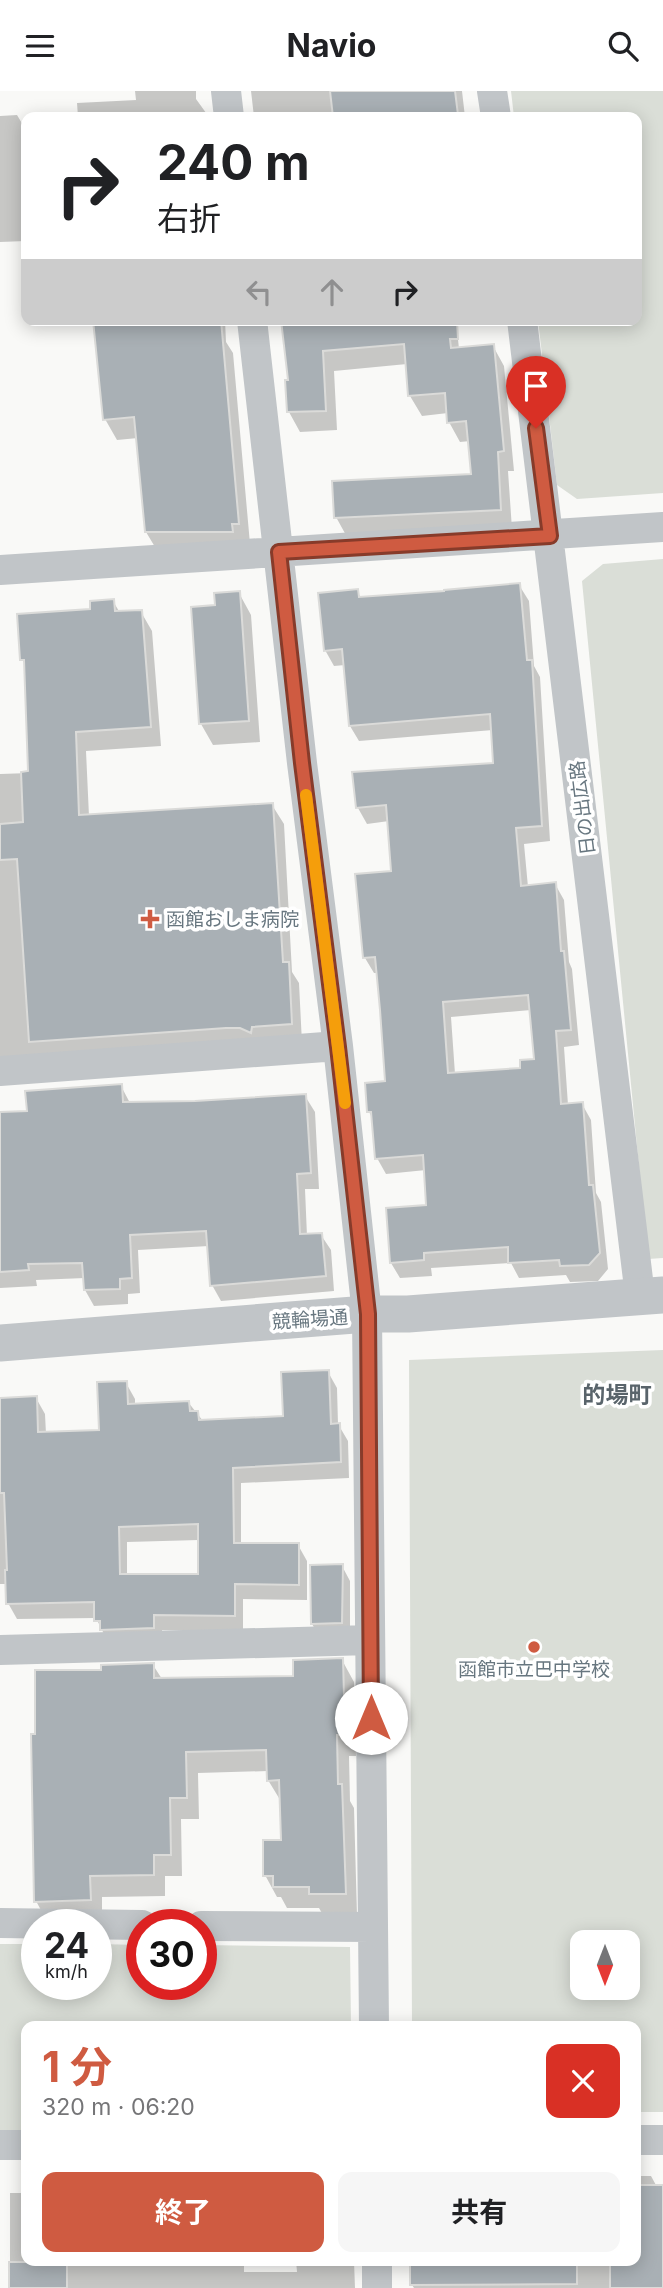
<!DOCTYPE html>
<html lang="ja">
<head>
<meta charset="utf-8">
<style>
  :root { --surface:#fff; --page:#f6f6f6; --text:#202124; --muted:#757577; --accent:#cf5b41 }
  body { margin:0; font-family:Inter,"Noto Sans JP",sans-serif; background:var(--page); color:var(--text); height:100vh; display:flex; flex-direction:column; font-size:26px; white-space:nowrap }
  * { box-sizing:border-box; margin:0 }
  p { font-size:23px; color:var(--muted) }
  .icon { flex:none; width:38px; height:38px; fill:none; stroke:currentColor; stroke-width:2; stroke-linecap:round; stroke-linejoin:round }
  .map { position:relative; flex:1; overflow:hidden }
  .details { position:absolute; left:21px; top:1930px; width:620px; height:245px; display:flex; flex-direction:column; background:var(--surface); border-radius:14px; box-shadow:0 4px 18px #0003 }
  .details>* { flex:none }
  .top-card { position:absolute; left:21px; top:21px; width:621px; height:214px; border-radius:14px; box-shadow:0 4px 18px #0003; background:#fff; color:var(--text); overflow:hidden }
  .needle { width:46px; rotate:180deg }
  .buttons { position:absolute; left:570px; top:1839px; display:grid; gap:14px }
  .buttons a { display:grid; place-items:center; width:70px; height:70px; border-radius:14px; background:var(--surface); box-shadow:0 4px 18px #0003; font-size:35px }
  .speed { position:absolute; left:21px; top:1818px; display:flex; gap:14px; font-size:35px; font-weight:700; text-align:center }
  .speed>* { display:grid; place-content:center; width:91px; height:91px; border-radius:50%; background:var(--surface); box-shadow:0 4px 18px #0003; line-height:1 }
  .speed small { font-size:18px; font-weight:400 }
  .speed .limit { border:10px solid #d22; background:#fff; color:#111 }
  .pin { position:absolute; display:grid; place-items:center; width:60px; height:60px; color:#fff; margin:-72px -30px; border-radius:50% 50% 50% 0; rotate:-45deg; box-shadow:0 0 7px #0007 }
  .pin .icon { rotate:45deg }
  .me { position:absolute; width:77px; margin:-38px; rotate:0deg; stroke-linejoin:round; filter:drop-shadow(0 0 5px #0008) }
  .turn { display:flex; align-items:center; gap:24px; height:147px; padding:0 21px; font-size:32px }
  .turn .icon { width:91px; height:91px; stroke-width:2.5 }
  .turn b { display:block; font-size:49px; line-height:60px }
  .lanes { display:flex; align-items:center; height:66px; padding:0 21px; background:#0003; justify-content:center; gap:35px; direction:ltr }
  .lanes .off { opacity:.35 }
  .round { display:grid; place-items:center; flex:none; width:74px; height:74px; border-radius:14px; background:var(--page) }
  .head { display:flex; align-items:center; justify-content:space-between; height:119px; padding:0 21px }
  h1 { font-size:42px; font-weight:700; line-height:52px; color:var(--accent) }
  .action { display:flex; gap:14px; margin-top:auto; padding:14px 21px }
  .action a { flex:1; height:80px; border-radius:14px; background:var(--accent); color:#fff; font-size:28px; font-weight:700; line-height:80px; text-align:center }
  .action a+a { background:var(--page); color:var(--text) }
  header { display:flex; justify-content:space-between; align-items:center; height:91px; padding:0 21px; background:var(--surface); font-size:32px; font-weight:700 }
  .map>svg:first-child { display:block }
  .green { fill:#daded7; fill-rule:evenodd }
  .shadow { fill:#0003; fill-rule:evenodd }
  .building { fill:#a9b0b5; stroke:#dbdbd9; stroke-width:2; fill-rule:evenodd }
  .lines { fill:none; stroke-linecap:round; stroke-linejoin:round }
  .minor { stroke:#c1c5c8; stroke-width:30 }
  .tertiary { stroke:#c1c5c8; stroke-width:37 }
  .route-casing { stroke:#873b2a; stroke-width:18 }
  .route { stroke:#cf5b41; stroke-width:12 }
  .slow { stroke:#f59e0b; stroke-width:12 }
  .poi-dot { fill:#cf5b41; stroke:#fff; stroke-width:2.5 }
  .labels { text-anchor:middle; stroke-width:7; stroke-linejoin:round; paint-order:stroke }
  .street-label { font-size:19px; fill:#67767f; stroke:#fff }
  .poi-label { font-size:19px; fill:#67767f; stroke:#fff; text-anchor:start }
  .quarter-label { font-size:23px; font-weight:bold; fill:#59646b; stroke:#fff }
</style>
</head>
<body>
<header><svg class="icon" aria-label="menu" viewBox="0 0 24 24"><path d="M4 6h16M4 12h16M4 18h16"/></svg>Navio<svg class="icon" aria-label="search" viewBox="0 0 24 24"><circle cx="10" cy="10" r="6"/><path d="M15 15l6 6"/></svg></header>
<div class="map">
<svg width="663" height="2197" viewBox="0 0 663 2197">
  <rect width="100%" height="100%" fill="#f9f9f7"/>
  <path class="green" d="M 511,0 L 663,0 L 663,402 L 577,408 L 557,394 L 538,229 L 637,229 L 637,26 L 514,26 Z
    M 663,468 L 663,1167 L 648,1168 L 582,490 L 603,473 Z
    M 663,1259 L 663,2021 L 635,2021 L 635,1936 L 412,1935 L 409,1269 ZM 583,1852 L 628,1852 L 628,1897 L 583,1897 Z
    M 0,1853 L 37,1853 L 37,1894 L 96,1894 L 96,1853 L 142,1854 L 142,1894 L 201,1894 L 201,1854 L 350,1856 L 351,1935 L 26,1936 L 26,2040 L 0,2040 Z"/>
  <path class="shadow" d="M 135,0 L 196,0 L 196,8 L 209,26 L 78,26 L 77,12 L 136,9 Z
    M 251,0 L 462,0 L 465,26 L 254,26 Z
    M 17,24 L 26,39 L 26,150 L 0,151 L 0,25 Z
    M 92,229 L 225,229 L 226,251 L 233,262 L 250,453 L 158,461 L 146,441 L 138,347 L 117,349 L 105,328 L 96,240 Z
    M 283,229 L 456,229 L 459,258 L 493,255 L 504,275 L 514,380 L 508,380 L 512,438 L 347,446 L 336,426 L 473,385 L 470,350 L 460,351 L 449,331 L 448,322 L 422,325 L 410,305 L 407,273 L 334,280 L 337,339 L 300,341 L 289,321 L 290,291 Z
    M 519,494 L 529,510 L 534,575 L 540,586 L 550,750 L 524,753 L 528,796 L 555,793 L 564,809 L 569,871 L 572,878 L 579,954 L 564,956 L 568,1014 L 582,1013 L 591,1029 L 596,1102 L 601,1111 L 608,1178 L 598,1190 L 570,1191 L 566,1184 L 519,1187 L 511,1172 L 431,1177 L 432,1185 L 400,1187 L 391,1172 L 428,1116 L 426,1079 L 386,1083 L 377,1067 L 373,1028 L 369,1021 L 387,992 L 378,882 L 374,882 L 365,867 L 393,781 L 389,730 L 367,733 L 358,717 L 354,682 L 495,673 L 493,639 L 359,650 L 350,635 L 345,574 L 334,575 L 325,559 L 357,500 L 361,507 ZM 531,919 L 536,970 L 522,979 L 455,983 L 451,926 Z
    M 239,502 L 251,524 L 260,651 L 213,654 L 201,633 L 217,516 Z
    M 113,510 L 120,522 L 141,521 L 152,540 L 161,655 L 86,660 L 89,725 L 272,714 L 284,733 L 292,881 L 299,892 L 302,952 L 0,981 L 0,683 L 30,682 L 26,576 L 22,568 L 92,520 Z
    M 121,995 L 130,1012 L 195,1012 L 305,1005 L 315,1021 L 319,1098 L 305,1098 L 307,1145 L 321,1144 L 331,1159 L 334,1200 L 221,1210 L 212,1194 L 209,1155 L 138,1159 L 140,1202 L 128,1203 L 128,1213 L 94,1215 L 85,1199 L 85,1187 L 36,1189 L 37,1195 L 0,1197 L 0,1023 L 29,1022 Z
    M 328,1281 L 337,1297 L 338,1333 L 348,1350 L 349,1387 L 241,1392 L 241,1453 L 298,1454 L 307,1470 L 307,1509 L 243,1508 L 243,1540 L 162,1539 L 162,1553 L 105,1545 L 96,1527 L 17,1528 L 8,1512 L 7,1493 L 0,1493 L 0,1308 L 36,1307 L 45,1323 L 46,1343 L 100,1341 L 126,1292 L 135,1308 L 135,1314 L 188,1311 L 203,1330 L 285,1327 ZM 199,1449 L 199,1485 L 127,1485 L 127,1451 Z
    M 342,1475 L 350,1490 L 350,1547 L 321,1548 L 312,1533 Z
    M 342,1569 L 354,1591 L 356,1665 L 349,1665 L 350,1710 L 354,1717 L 357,1824 L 323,1824 L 319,1817 L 287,1817 L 281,1806 L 277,1806 L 265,1784 L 282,1750 L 282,1712 L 268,1689 L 268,1680 L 198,1682 L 199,1728 L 181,1728 L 182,1785 L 165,1785 L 165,1805 L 102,1806 L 102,1831 L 48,1832 L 36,1810 L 36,1644 L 103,1581 L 153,1574 L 162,1588 L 295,1586 Z
    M 635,2085 L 651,2085 L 657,2096 L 663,2096 L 663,2197 L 414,2197 L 412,2194 L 412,2170 L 635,2170 Z
    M 10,2102 L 26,2102 L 26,2170 L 244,2170 L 244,2181 L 297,2181 L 296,2170 L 354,2170 L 355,2197 L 10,2197 Z"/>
  <path class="building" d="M 330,0 L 455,0 L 458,24 L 333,26 Z
    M 93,229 L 221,229 L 239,433 L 232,433 L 233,441 L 145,441 L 134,326 L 103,329 Z
    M 281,229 L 457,229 L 458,248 L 450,248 L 451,257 L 494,253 L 504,360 L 498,361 L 501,419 L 334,427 L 332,390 L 471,383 L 466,330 L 447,332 L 445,302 L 408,305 L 404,253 L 323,260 L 326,320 L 287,321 L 285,289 L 288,289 Z
    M 520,492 L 527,569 L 532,569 L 542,735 L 516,737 L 521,795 L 556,791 L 561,860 L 564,860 L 571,939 L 556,940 L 561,1013 L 583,1011 L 589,1094 L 593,1094 L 600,1162 L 589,1174 L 560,1175 L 559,1169 L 508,1172 L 508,1156 L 424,1162 L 424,1169 L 390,1172 L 386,1117 L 426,1114 L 423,1064 L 375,1068 L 371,1021 L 367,1021 L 365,992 L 385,990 L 380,919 L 375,866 L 363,867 L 355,783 L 391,780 L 386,714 L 356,717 L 352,681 L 493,672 L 490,623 L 349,635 L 342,558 L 324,560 L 318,502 L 358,498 L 359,506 L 444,500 L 444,499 ZM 528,904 L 534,968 L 520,969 L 520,977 L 448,982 L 443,911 Z
    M 240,500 L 249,630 L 199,633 L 191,516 L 215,514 L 214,502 Z
    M 114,508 L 115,520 L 142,519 L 151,636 L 76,641 L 79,724 L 273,712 L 283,871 L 289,871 L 292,933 L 252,936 L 251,942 L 240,937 L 226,937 L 29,951 L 17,768 L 0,769 L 0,733 L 23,731 L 21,681 L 28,680 L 24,569 L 20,569 L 17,523 L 90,518 L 90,510 Z
    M 122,993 L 123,1011 L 195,1010 L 306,1003 L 311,1082 L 297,1083 L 300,1143 L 322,1142 L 326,1185 L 210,1195 L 206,1140 L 130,1144 L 132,1187 L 120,1188 L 120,1198 L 84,1199 L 82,1172 L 28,1173 L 29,1179 L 0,1181 L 0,1021 L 27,1020 L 25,1000 Z
    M 329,1279 L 331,1333 L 340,1332 L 341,1371 L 233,1377 L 234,1452 L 299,1452 L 299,1494 L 235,1493 L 235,1525 L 154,1524 L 154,1537 L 100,1539 L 100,1530 L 94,1530 L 94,1511 L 6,1513 L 5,1479 L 7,1479 L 4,1402 L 0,1402 L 0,1307 L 37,1305 L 38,1341 L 99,1339 L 97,1291 L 127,1290 L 128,1313 L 189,1310 L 190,1320 L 198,1320 L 199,1329 L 283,1325 L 281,1281 ZM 198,1433 L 198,1483 L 120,1483 L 119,1436 Z
    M 343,1473 L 342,1532 L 311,1533 L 310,1474 Z
    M 343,1567 L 345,1644 L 337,1644 L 338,1693 L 342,1693 L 346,1803 L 309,1803 L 309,1796 L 273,1796 L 273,1785 L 263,1785 L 263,1749 L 281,1749 L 279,1689 L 267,1690 L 266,1659 L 186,1661 L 187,1707 L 170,1707 L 171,1764 L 154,1764 L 154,1784 L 90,1785 L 91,1809 L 34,1811 L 31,1643 L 35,1643 L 35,1579 L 101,1579 L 101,1574 L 154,1572 L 154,1587 L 293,1585 L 293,1569 Z
    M 635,2094 L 663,2094 L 663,2197 L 610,2197 L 610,2170 L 635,2170 Z
    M 410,2170 L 577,2170 L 577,2193 L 410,2194 Z
    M 9,2171 L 67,2171 L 67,2197 L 9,2197 Z"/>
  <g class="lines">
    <path class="minor" d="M 226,0 L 229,26
      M 492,0 L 496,26
      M 252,229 L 302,672 L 338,955 L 367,1223 L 374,1936
      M 522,229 L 640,1205
      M 0,479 L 663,436
      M 0,980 L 338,955
      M 0,1559 L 370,1549
      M 0,1832 L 142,1834
      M 201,1835 L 372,1836
      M 635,2049 L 663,2049
      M 0,2054 L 26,2054
      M 377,2170 L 377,2197"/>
    <path class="tertiary" d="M 0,1252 L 367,1223 L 408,1223 L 663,1204"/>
  </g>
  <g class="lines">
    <defs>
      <path id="route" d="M 371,1627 L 368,1223 L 338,956 L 302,672 L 279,461 L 550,445 L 536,337"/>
    </defs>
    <use href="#route" class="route-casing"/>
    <use href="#route" class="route"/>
    <path class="slow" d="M 306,704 L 345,1012"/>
  </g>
  <g class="poi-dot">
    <path d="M146.5 817.5h7v7h7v7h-7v7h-7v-7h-7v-7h7z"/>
    <circle cx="534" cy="1556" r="7"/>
  </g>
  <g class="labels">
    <g class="street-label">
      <text transform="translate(582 717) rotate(-97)" y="7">日の出広路</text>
      <text transform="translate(310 1228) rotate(-4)" y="7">競輪場通</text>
    </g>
    <g class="poi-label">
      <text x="166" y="835">函館おしま病院</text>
      <text x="534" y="1585" text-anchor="middle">函館市立巴中学校</text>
    </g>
    <g class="quarter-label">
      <text x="617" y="1312">的場町</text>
    </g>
  </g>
</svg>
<div class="buttons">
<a><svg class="needle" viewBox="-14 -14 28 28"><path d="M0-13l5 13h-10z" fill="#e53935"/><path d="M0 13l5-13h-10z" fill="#757577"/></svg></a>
</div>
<div class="speed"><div>24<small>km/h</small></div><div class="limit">30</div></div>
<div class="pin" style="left:536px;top:337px;background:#d93025"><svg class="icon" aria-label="arrive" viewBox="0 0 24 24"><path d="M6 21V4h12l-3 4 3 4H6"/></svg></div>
<svg class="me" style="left:371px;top:1627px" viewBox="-20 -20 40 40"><circle r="19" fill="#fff"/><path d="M0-13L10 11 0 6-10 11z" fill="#cf5b41"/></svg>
<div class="top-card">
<div class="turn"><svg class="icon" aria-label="right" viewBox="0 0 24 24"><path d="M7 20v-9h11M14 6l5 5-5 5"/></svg><div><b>240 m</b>右折</div></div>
<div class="lanes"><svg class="icon off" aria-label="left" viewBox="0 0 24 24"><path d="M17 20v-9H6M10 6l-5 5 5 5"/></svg><svg class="icon off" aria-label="ahead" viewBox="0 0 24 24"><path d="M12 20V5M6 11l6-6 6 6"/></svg><svg class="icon" aria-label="right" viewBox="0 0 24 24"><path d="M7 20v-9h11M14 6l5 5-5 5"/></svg></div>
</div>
<section class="details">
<div class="head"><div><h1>1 分</h1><p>320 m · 06:20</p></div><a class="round" style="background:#d93025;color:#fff"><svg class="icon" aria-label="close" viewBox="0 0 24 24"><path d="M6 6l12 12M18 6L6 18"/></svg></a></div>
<div class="action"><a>終了</a><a>共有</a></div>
</section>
</div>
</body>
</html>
